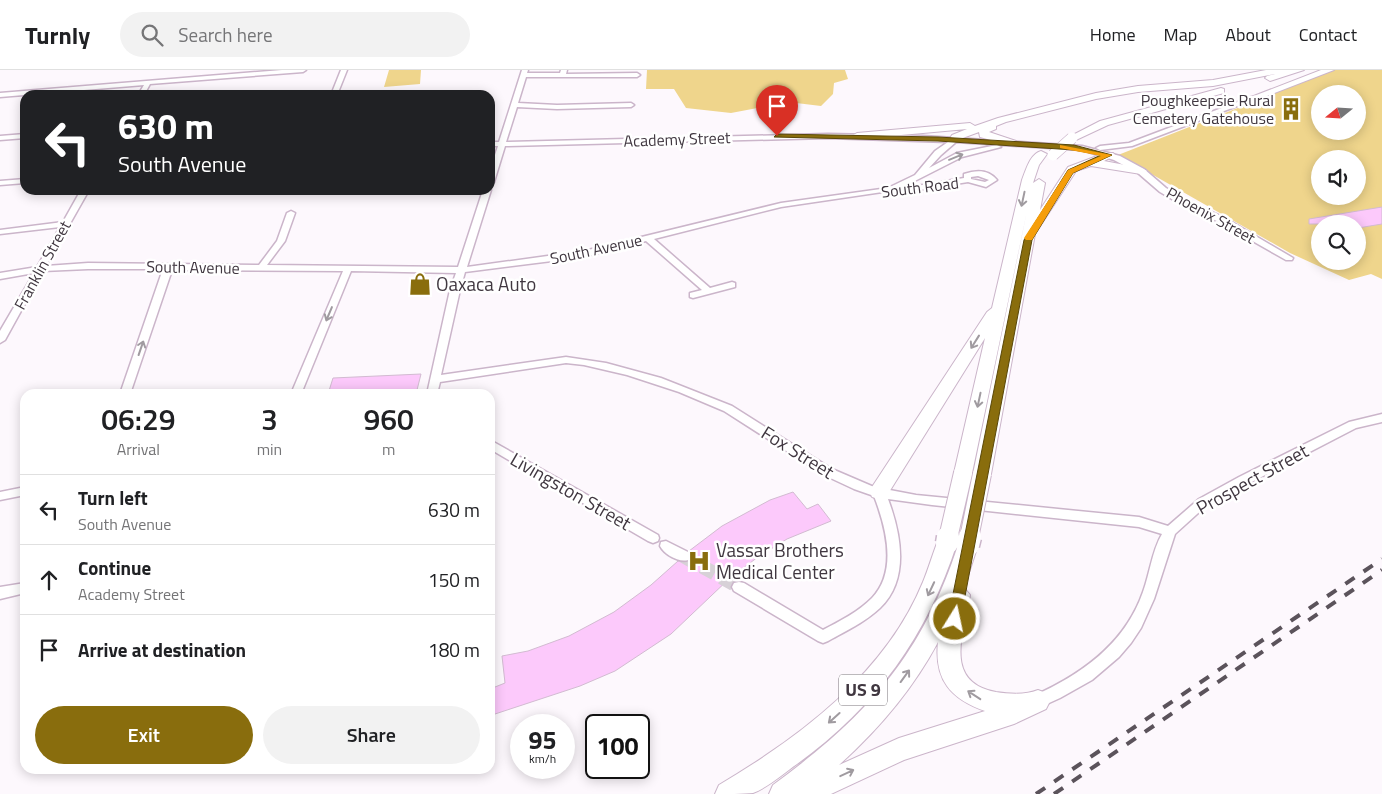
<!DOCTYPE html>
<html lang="en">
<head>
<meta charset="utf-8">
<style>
  :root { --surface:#fff; --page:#f2f2f2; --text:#202124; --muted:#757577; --line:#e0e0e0; --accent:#896d0d }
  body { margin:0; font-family:"Titillium Web",sans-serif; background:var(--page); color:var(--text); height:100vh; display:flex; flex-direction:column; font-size:19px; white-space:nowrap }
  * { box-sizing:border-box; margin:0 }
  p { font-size:16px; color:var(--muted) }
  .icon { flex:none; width:28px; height:28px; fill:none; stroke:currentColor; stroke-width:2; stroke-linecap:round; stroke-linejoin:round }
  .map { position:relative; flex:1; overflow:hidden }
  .drawer { position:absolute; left:20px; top:319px; width:475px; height:385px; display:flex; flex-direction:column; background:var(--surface); border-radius:15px; box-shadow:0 2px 12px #0003 }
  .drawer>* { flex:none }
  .top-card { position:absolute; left:20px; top:20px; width:475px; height:105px; border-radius:15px; box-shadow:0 2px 12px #0003; background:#202124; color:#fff; overflow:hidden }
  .needle { width:32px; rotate:252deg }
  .controls { position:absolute; left:1311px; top:15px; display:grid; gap:10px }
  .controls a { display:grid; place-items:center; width:55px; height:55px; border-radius:50%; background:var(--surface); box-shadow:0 2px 12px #0003; font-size:25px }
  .speed { position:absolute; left:510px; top:644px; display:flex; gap:10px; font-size:25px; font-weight:700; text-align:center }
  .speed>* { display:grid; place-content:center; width:65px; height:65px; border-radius:50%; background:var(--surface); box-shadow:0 2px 12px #0003; line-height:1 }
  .speed small { font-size:12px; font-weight:400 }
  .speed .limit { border:2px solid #111; border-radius:8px; background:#fff; color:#111 }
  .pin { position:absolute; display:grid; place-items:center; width:42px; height:42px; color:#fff; margin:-51px -21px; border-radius:50% 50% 50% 0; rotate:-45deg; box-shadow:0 0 5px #0007 }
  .pin .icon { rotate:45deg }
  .me { position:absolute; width:55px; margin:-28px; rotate:10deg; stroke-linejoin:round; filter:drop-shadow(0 0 4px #0008) }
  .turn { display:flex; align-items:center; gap:18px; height:105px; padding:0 15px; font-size:22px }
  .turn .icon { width:65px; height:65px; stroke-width:2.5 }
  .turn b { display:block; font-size:35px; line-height:42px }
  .eta { display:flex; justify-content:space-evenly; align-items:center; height:85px; text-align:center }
  .eta b { font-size:30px; font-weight:600; line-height:35px }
  .primary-button { display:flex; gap:10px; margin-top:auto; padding:10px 15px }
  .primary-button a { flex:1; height:58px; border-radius:30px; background:var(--accent); color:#fff; font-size:20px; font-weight:600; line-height:58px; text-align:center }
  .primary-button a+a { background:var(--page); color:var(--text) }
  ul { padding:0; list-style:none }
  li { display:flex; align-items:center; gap:15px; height:70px; padding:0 15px; border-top:1px solid var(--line) }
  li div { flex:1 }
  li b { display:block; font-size:19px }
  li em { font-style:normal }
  header { display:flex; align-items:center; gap:30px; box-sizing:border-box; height:70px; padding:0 25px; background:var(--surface); border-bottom:1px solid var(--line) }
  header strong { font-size:24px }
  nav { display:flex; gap:28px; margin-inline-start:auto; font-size:18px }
  .search { width:350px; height:45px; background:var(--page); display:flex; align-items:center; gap:12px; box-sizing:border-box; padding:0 18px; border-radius:28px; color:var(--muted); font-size:19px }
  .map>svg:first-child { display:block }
  .green { fill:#efd58c; fill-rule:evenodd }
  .building { fill:#fcc9fb; stroke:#d2bbd1 }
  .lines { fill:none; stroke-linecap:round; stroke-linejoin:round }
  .minor-tunnel { stroke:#d7d1d7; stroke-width:14; stroke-dasharray:14 8; stroke-linecap:butt }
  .minor-casing { stroke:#cbb5ca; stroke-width:3 }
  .highway-casing { stroke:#cbb5ca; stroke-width:2 }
  .minor { fill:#fff; fill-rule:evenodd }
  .highway { fill:#fff; fill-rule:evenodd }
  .rail { stroke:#5b535b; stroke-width:4; stroke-dasharray:11 11; stroke-linecap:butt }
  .highway-bridge-far2-casing { stroke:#cbb5ca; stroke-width:12; stroke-linecap:butt }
  .highway-bridge-far1-casing { stroke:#cbb5ca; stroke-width:20; stroke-linecap:butt }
  .highway-bridge-casing { stroke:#cbb5ca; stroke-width:25; stroke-linecap:butt }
  .highway-bridge-far2 { stroke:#fff; stroke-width:11 }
  .highway-bridge-far1 { stroke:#fff; stroke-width:18 }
  .highway-bridge { stroke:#fff; stroke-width:22 }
  .oneway { stroke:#a09ba0 }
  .route { fill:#896d0d; stroke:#594708 }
  .slow { fill:#f59e0b }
  .labels { text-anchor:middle; stroke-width:5; stroke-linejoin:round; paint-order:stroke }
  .far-poi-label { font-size:16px; fill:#403740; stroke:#fff; text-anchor:end }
  .far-street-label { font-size:16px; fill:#403740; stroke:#fff }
  .shield { fill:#fff; stroke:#797379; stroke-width:1 }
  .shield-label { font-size:18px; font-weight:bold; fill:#403740 }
  .poi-label { font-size:19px; fill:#403740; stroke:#fff; text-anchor:start }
  .street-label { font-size:19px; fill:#403740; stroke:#fff }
</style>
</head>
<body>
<header>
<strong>Turnly</strong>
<div class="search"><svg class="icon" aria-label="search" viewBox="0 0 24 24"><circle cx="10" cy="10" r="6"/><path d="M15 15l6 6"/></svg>Search here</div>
<nav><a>Home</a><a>Map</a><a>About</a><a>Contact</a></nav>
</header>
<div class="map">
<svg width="1382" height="724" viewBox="0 0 1382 724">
  <rect width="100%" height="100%" fill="#fdf8fd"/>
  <path class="green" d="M 389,0 L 421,0 L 420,14 L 384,17 Z
    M 647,0 L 845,0 L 848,9 L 834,13 L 833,24 L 821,36 L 788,32 L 731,43 L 686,38 L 674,19 L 646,19 Z
    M 1334,0 L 1382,0 L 1382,209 L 1371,204 L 1349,210 L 1290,183 L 1118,85 ZM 1320,24 L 1358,24 L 1358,61 L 1320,61 ZM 1320,89 L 1358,89 L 1358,126 L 1320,126 ZM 1320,154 L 1358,154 L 1358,191 L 1320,191 Z"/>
  <path class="building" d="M 1382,137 L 1382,154 L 1358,158 L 1358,154 L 1309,154 L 1309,149 Z
    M 421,304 L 416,324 L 328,324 L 333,308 Z
    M 793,422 L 807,439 L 818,434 L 831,451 L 787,469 L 758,487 L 731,507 L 671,564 L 615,601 L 580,616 L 492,645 L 490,619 L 505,613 L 502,586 L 528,581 L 569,566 L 614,542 L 651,515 L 678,491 L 690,491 L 692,485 L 689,481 L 722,456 L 770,430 Z"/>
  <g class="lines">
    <path class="minor-tunnel" d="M 683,486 L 739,517"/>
    <defs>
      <path id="minor" d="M 282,0 L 306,0 L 303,2 L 150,14 L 144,25 L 138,25 L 144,15 L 0,27 L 0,23 Z
        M 341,0 L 347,0 L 337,25 L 331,25 Z
        M 522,0 L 528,0 L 527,3 L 560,3 L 561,0 L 567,0 L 566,4 L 637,3 L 640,5 L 637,7 L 526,7 L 518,33 L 557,35 L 631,33 L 634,35 L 631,37 L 557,39 L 517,37 L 506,72 L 828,64 L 923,66 L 1082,76 L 1120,86 L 1144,99 L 1166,118 L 1188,131 L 1225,148 L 1293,188 L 1292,190 L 1286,190 L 1219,152 L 1182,135 L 1160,122 L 1138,103 L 1114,90 L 1082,80 L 956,72 L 941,85 L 929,98 L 957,83 L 997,75 L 1001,77 L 962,87 L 899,119 L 964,108 L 964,104 C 976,100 988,99 997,110 L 986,117 L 968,112 L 899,123 L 896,120 L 781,137 L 654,169 L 710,218 L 732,212 L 735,213 L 735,217 L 693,228 L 690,227 L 690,223 L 702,220 L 646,171 L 584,187 L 465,202 L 460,220 L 441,305 L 566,287 L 606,293 L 661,308 L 732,336 L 832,399 L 874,417 L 916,425 L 1139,447 L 1168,456 L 1199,429 L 1239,407 L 1349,352 L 1382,344 L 1382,352 L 1356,358 L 1207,435 L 1175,464 L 1154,529 L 1141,558 L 1131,573 L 1119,587 L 1092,610 L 1060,628 L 1038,638 L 1033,636 L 1030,631 L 1033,626 C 1081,605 1125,574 1143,522 C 1150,503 1152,481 1162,464 L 1139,457 L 932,435 L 888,429 C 901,464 910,509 880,538 C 865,552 846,561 828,571 L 823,573 L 818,571 L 734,521 L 732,517 L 734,513 L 739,512 L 744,513 L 823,560 C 840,551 858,542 872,528 C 898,501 886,457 874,426 L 854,419 L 824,405 L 724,341 L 679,322 L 627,305 L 584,295 L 566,293 L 440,312 L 437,324 L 427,324 L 450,220 L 456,203 L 351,201 L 301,324 L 291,324 L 343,201 L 172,200 L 130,324 L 120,324 L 163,199 L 88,199 L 43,201 L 5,270 L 0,273 L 0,261 L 34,203 L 0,209 L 0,203 L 37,197 L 60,157 L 0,164 L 0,160 L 63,152 L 81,120 L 89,120 L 46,196 L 88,193 L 259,195 L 277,171 L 287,143 L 291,141 L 295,143 L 285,171 L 267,195 L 458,197 L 483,120 L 491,120 L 467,197 L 584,181 L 781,133 L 888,118 L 915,105 L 935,81 L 948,72 L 828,68 L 505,76 L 494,112 L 490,114 L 490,100 L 498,76 L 490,76 L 490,72 L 499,72 ZM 978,106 L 989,110 L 985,112 L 971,109 L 971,107 Z
        M 1251,27 L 1254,29 L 1253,30 L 1132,76 L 1100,80 L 1096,78 L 1100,76 L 1129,73 Z
        M 25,64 L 25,68 L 0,70 L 0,66 Z
        M 25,109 L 25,113 L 0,115 L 0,111 Z
        M 490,370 L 658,465 L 659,468 L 658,471 L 653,473 L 648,471 L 490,379 Z
        M 25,417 L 25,425 L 0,430 L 0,422 Z
        M 666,471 L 688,482 L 690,486 L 688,490 C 679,493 664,484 660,476 L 661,472 Z
        M 25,513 L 25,523 L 0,529 L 0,517 Z"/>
      <path id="highway" d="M 1266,0 L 1304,0 L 1270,11 L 1265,8 L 1267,6 L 1275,4 L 1213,16 L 1138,22 L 1096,29 L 1006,52 L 996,56 L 996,59 L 989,62 L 1016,71 L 1017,73 L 1012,76 L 980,67 L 979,62 L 960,69 L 958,72 L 950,72 L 949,70 L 952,65 L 967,59 L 857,69 L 852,66 L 857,63 L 970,53 L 975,56 L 998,48 L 1096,23 L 1138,16 L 1213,10 Z
        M 1321,0 L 1334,0 L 1254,31 L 1246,29 Z
        M 1221,18 L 1224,19 L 1224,23 L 1108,55 L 1076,70 L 1072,71 L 1067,68 L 1100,51 Z
        M 1041,81 L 1047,84 L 1039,95 L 1033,113 L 1039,109 L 1045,113 L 1040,140 L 1068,97 L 1105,83 L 1113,83 L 1115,85 L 1104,91 L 1141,98 L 1147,101 L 1141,104 L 1091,96 L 1076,101 L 1035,164 L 991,404 L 989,409 L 982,411 L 975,409 L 973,404 L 1027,141 L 972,403 L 970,408 L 963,410 L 956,408 L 954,403 L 985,268 L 886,427 L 879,429 L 872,427 L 870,422 L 872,417 L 987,242 L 992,238 L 1022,110 C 1026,100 1030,84 1041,81 Z
        M 947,465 L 954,468 L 957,473 C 927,566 877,636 797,694 C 784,703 769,717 753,723 C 743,724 726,724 715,724 L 719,715 C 800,667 886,603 923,512 C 928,500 932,486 937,473 L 940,468 Z
        M 968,467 L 975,470 L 978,475 L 964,518 L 970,525 C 964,562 942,612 996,622 C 1009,624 1026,625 1038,620 L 1046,623 L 1050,631 L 1046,639 L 1014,654 L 904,690 L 831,724 L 769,724 L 773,715 C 866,647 922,586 958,475 L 961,470 ZM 938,572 C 934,610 951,629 985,641 L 899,668 L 839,695 C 878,660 913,619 938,572 Z"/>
    </defs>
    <use href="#minor" class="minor-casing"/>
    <use href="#highway" class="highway-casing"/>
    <use href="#minor" class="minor"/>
    <use href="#highway" class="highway"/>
    <path class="rail" d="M 1036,724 L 1382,489
      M 1054,724 L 1382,500"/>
    <defs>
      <path id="highway-bridge-far2" d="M 1053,85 L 1072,68"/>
      <path id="highway-bridge-far1" d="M 948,468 L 963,403
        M 969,468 L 982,404"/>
      <path id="highway-bridge" d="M 947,473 L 948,467
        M 968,475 L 970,467"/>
    </defs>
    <use href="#highway-bridge-far2" class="highway-bridge-far2-casing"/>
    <use href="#highway-bridge-far1" class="highway-bridge-far1-casing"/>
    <use href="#highway-bridge" class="highway-bridge-casing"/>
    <use href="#highway-bridge-far2" class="highway-bridge-far2"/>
    <use href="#highway-bridge-far1" class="highway-bridge-far1"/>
    <use href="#highway-bridge" class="highway-bridge"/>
  </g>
  <defs><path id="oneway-shaft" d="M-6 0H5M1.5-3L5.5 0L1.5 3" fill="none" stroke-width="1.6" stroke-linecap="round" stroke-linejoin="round" transform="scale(1.25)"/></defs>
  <g class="oneway">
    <use href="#oneway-shaft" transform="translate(956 87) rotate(-22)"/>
    <use href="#oneway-shaft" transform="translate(1023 129) rotate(102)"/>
    <use href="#oneway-shaft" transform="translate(329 244) rotate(113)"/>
    <use href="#oneway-shaft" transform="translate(975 272) rotate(122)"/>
    <use href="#oneway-shaft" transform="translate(141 278) rotate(-71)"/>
    <use href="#oneway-shaft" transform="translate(979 330) rotate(102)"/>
    <use href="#oneway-shaft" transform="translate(931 519) rotate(115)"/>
    <use href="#oneway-shaft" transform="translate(905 606) rotate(-54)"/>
    <use href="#oneway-shaft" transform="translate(974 625) rotate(-147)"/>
    <use href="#oneway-shaft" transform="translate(834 648) rotate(138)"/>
    <use href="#oneway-shaft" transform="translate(847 703) rotate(-25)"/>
  </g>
  <path class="route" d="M 777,64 L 938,67 L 1074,75 L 1112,85 L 1073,103 L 1032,170 L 960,553 L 950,553 L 948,549 L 1024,170 L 1068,100 L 1101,85 L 1074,80 L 938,71 L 774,67 Z"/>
  <path class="slow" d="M 1060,75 L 1112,85 L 1073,103 L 1032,170 L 1026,170 L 1024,168 L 1068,100 L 1101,86 L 1060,78 Z"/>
  <defs>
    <symbol id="building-bare" viewBox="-9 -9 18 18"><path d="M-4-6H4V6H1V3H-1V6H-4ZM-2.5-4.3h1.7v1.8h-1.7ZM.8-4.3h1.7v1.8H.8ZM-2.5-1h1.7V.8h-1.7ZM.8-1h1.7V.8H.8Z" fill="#896d0d" stroke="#fff" stroke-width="2.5" paint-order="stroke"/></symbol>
    <symbol id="shop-bare" viewBox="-9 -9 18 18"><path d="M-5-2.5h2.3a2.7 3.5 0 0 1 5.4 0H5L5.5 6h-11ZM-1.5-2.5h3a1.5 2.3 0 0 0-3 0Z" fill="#896d0d" stroke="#fff" stroke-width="2.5" paint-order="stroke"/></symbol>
    <symbol id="hospital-bare" viewBox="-9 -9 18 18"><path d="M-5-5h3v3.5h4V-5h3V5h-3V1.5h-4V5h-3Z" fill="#896d0d" stroke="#fff" stroke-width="2.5" paint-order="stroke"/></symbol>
  </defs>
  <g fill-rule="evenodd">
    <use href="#building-bare" x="1275" y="23" width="32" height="32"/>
    <use href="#shop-bare" x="404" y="198" width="32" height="32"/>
    <use href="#hospital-bare" x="683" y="475" width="32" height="32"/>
  </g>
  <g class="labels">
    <g class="far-poi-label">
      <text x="1274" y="36">Poughkeepsie Rural<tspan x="1274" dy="18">Cemetery Gatehouse</tspan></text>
    </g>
    <g class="far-street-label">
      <text transform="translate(677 69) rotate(-2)" y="6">Academy Street</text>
      <text transform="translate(920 117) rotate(-7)" y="6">South Road</text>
      <text transform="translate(1211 145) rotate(29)" y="6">Phoenix Street</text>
      <text transform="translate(596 179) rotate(-12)" y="6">South Avenue</text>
      <text transform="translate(42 195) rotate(-61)" y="6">Franklin Street</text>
      <text transform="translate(193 197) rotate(1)" y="6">South Avenue</text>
    </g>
    <rect class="shield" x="839" y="604.5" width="48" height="31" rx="4"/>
    <g class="shield-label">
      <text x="863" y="626">US 9</text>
    </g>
    <g class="poi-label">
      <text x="436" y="221">Oaxaca Auto</text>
      <text x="716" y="487">Vassar Brothers<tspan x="716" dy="22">Medical Center</tspan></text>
    </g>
    <g class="street-label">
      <text transform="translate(798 382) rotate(32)" y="7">Fox Street</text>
      <text transform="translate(1252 409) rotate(-29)" y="7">Prospect Street</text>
      <text transform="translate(571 421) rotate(30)" y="7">Livingston Street</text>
    </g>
  </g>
</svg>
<div class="controls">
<a><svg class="needle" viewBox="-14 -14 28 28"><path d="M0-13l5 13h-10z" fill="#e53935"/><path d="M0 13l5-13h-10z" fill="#757577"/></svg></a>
<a><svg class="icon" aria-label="sound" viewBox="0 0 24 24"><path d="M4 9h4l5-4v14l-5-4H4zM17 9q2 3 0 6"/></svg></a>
<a><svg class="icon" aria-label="search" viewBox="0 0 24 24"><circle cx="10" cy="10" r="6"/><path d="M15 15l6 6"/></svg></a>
</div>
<div class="speed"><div>95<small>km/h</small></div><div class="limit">100</div></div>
<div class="pin" style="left:777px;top:66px;background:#d93025"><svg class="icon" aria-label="arrive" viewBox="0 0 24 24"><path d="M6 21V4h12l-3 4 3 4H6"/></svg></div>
<svg class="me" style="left:955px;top:549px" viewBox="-20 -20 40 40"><circle r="17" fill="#896d0d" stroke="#fff" stroke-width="3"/><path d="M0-11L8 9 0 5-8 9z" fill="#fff"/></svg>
<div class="top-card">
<div class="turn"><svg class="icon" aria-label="left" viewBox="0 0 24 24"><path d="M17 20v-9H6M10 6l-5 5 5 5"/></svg><div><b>630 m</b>South Avenue</div></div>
</div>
<section class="drawer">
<div class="eta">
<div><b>06:29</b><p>Arrival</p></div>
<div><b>3</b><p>min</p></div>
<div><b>960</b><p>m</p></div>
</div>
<ul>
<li><svg class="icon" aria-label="left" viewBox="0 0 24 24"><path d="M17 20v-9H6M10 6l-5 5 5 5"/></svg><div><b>Turn left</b><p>South Avenue</p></div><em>630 m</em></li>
<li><svg class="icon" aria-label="ahead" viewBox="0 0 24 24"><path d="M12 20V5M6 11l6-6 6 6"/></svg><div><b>Continue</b><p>Academy Street</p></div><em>150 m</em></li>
<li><svg class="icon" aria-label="arrive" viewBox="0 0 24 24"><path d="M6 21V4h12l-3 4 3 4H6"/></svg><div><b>Arrive at destination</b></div><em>180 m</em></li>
</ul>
<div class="primary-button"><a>Exit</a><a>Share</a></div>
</section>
</div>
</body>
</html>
